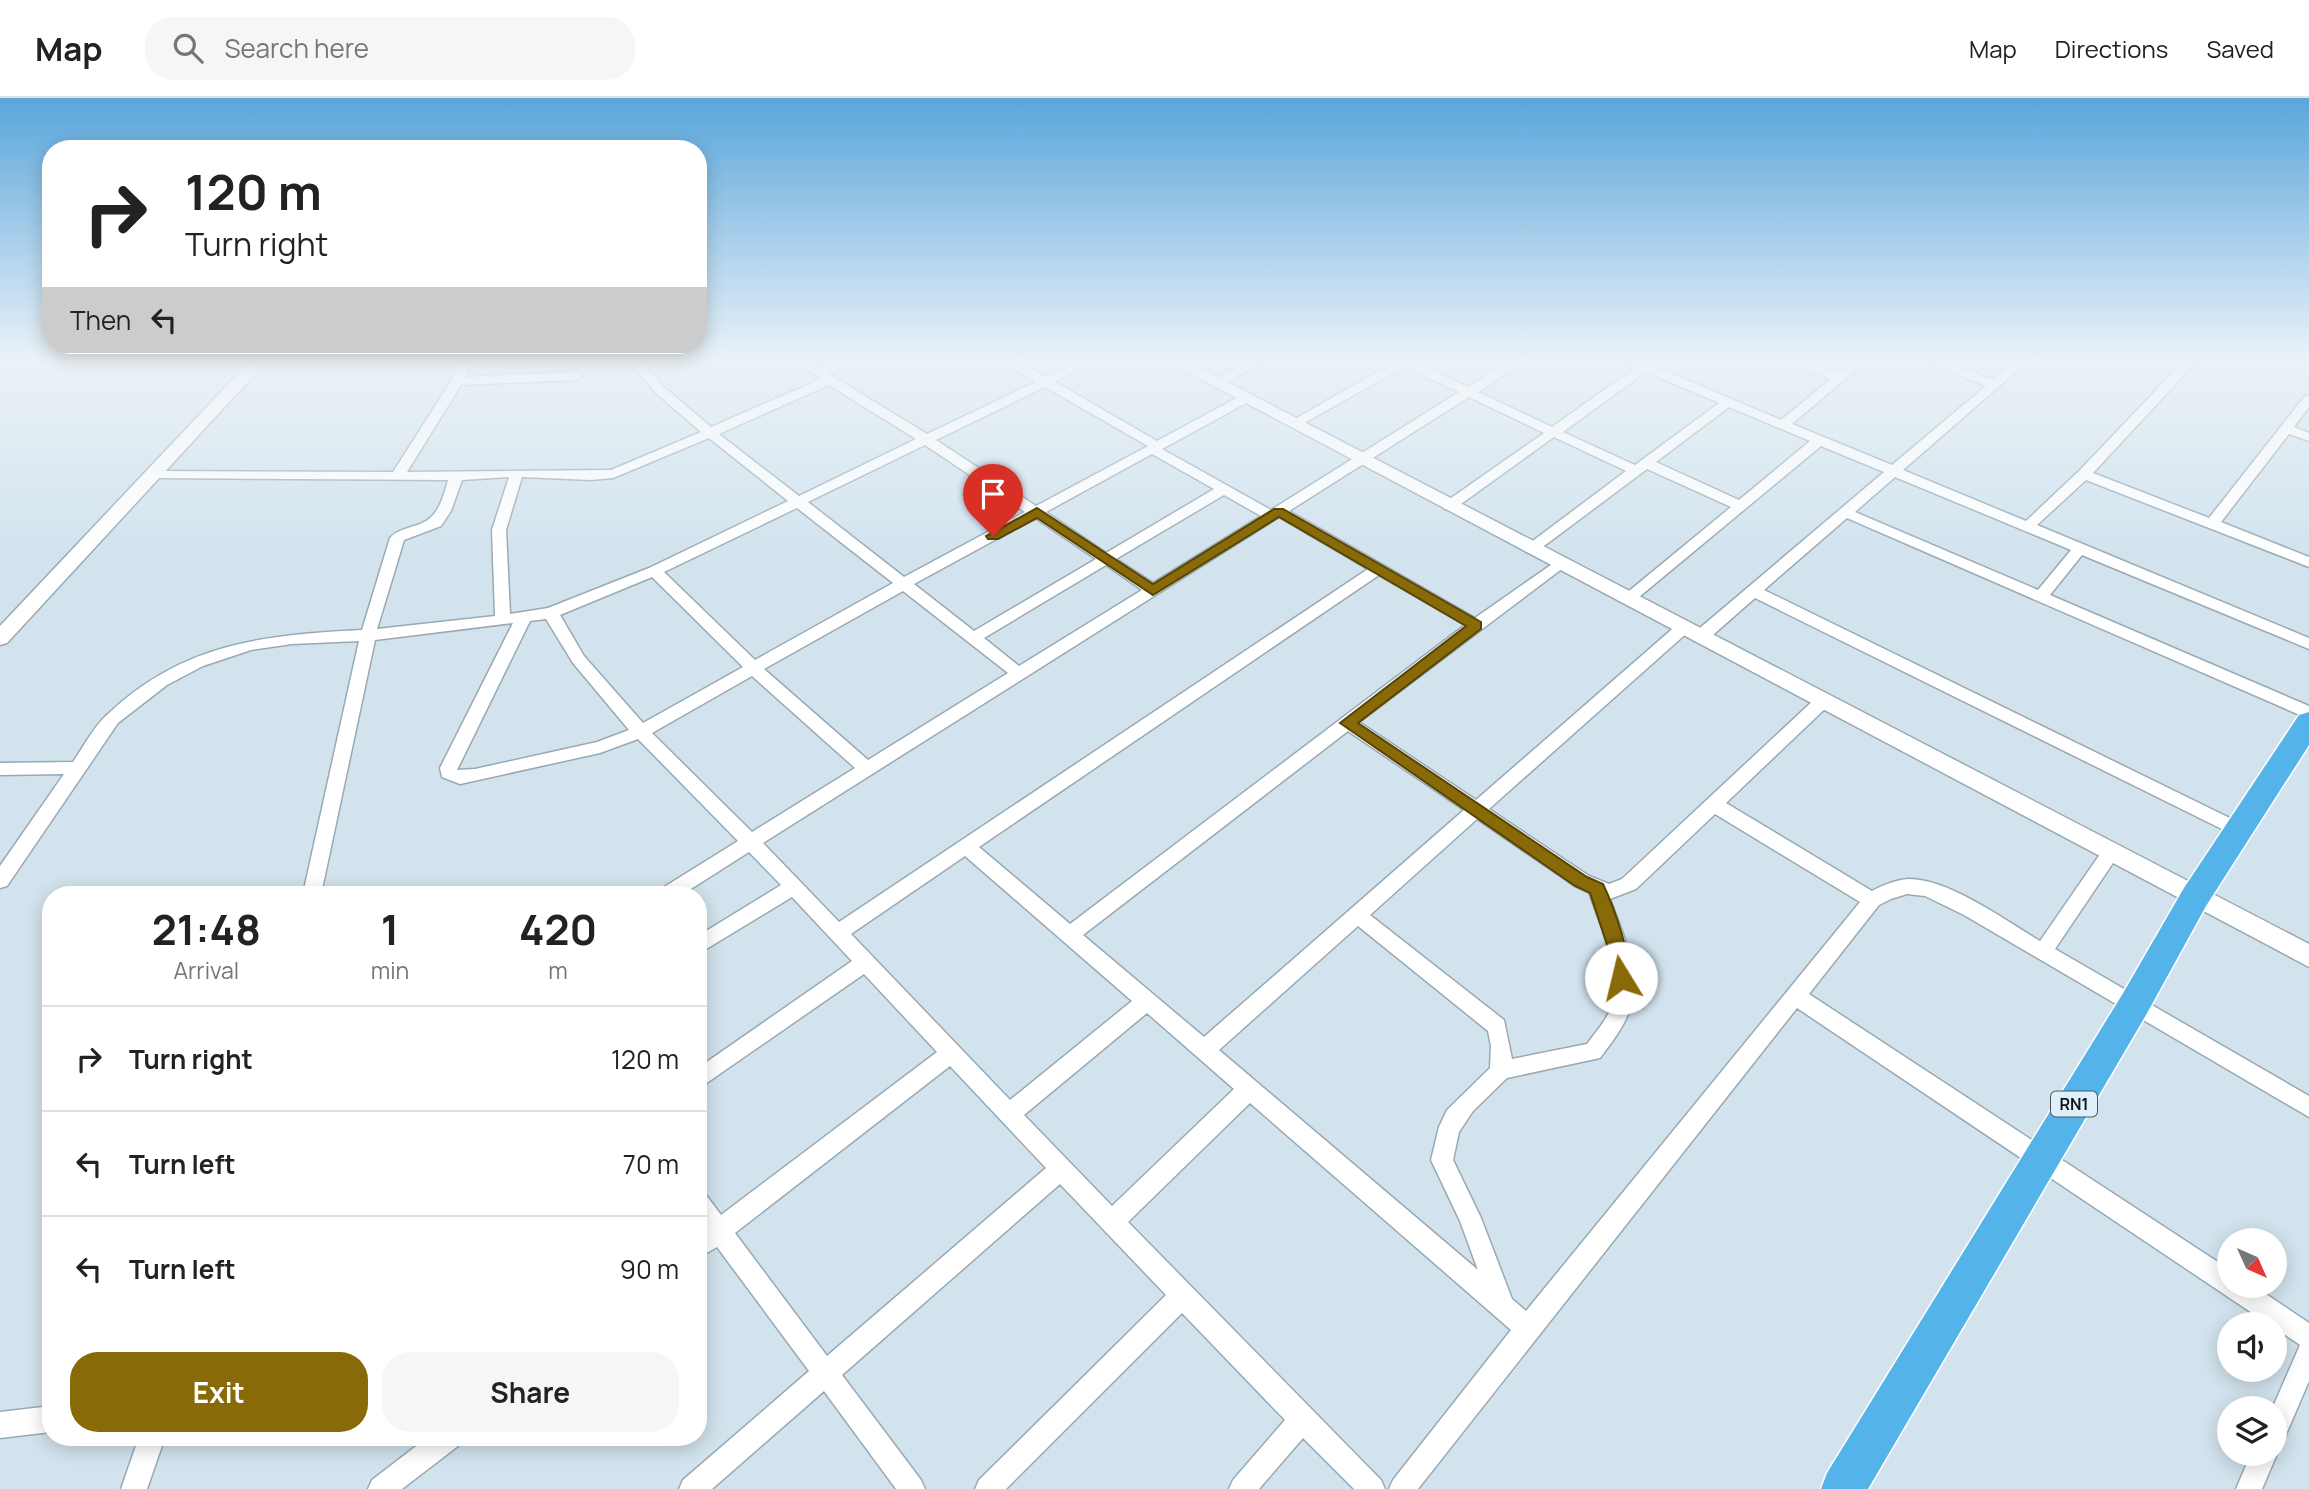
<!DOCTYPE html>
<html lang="en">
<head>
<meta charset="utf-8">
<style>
  :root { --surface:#fff; --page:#f6f6f6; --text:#222; --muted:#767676; --line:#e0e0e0; --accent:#886a08 }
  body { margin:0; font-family:Manrope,sans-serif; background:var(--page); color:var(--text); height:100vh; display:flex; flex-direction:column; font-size:26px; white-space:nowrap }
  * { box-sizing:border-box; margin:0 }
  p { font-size:23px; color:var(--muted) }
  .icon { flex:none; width:38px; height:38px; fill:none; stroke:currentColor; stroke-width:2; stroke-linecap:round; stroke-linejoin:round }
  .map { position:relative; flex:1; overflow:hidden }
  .panel { position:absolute; left:42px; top:788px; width:665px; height:560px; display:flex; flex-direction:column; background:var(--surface); border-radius:28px; box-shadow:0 4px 18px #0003 }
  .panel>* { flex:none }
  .banner { position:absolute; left:42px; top:42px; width:665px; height:214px; border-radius:28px; box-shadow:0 4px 18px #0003; background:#fff; color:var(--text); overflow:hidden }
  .needle { width:46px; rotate:135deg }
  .controls { position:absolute; left:2217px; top:1130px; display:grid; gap:14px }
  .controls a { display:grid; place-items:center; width:70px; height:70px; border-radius:50%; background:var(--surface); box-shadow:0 4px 18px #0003; font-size:35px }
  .pin { position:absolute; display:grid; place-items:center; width:60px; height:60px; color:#fff; margin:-72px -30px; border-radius:50% 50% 50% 0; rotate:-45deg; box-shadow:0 0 7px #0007 }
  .pin .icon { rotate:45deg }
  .me { position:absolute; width:77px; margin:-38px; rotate:351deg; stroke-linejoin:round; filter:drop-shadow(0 0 5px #0008) }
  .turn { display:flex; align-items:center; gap:24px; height:147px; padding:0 28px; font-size:32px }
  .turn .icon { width:91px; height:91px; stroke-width:2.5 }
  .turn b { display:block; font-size:49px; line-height:60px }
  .then { display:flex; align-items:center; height:66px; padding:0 28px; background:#0003; gap:14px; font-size:26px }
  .eta { display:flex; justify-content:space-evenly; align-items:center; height:119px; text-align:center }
  .eta b { font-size:42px; font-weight:700; line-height:49px }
  .action { display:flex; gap:14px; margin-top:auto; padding:14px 28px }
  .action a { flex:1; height:80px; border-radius:28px; background:var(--accent); color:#fff; font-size:28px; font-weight:700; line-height:80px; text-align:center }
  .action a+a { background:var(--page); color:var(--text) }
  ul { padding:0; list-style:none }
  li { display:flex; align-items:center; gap:21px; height:105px; padding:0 28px; border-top:2px solid var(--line) }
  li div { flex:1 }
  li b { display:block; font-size:26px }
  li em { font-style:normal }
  header { display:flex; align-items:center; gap:42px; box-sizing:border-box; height:98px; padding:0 35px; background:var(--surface); border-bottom:2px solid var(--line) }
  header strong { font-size:33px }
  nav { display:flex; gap:38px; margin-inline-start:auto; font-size:24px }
  .search { width:490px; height:63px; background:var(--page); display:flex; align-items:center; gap:18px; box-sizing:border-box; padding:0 24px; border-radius:28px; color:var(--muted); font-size:26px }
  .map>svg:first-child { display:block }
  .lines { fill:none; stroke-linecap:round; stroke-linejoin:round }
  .minor-casing { stroke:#99a9b4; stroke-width:3 }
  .tertiary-casing { stroke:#99a9b4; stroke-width:3 }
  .trunk-casing { stroke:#fff; stroke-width:3 }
  .minor { fill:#fff; fill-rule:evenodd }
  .tertiary { fill:#fff; fill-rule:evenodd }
  .trunk { fill:#54b4ea; fill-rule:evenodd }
  .route { fill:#886a08; stroke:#584505; stroke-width:2 }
  .labels { text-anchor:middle; stroke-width:5; stroke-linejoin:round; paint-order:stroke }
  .shield { fill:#dff0fc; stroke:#4d565c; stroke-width:2 }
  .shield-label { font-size:16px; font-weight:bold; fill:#0e1418 }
</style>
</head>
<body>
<header>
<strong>Map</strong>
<div class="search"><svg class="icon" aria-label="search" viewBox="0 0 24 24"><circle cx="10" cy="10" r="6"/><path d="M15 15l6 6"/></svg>Search here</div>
<nav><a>Map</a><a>Directions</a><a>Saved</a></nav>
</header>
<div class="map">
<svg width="2309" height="1391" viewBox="0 0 2309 1391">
  <rect width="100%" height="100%" fill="#d2e3ee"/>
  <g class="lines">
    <defs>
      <path id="minor" d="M 460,263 L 472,263 L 465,279 L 576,274 L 582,278 L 576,282 L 461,287 L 407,374 L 611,372 L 701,334 L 656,295 L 636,271 L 637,263 L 649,263 L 648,271 L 664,289 L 711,329 L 821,281 L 794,263 L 808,263 L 820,270 L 838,263 L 854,263 L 829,276 L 927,336 L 1036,284 L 1002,263 L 1017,263 L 1045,279 L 1080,263 L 1095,263 L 1055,284 L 1157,343 L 1242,297 L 1250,297 L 1250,303 L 1162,351 L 1271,412 L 1459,294 L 1404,269 L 1299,328 L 1294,329 L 1288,325 L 1396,263 L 1412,263 L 1468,289 L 1510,263 L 1524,263 L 1478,294 L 1552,329 L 1635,270 L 1623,263 L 1639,263 L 1649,266 L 1781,322 L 1831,281 L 1788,263 L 1805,263 L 1838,275 L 1853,263 L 1866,263 L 1792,326 L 1892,367 L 1986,288 L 1926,263 L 1943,263 L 1993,282 L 2015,263 L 2028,263 L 1903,372 L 2026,423 L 2079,373 L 2184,263 L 2197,263 L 2093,375 L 2209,420 L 2305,298 L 2309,297 L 2309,309 L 2294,329 L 2309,335 L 2309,343 L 2289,336 L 2221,424 L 2309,459 L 2309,469 L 2086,382 L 2037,427 L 2309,540 L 2309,551 L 2082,457 L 2050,497 L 2309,608 L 2309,621 L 1847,420 L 1764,492 L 2244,727 L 2247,732 L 2244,737 L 2238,739 L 1755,500 L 1706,543 L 1694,543 L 1692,539 L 1694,535 L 1884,374 L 1821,348 L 1633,504 L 1623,504 L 1620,501 L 1623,498 L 1731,409 L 1647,371 L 1536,454 L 1526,454 L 1524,451 L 1526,448 L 1626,373 L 1554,339 L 1454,411 L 1444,411 L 1444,405 L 1544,335 L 1469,299 L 1289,413 L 1475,520 L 1555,464 L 1560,462 L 1567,467 L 1359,624 L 1476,702 L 1678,526 L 1688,526 L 1691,530 L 1688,534 L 1489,711 L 1589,778 L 1609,786 L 1622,781 L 1817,599 L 1823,597 L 1831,603 L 1829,607 L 1726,705 L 1872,793 C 1883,787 1896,782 1908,781 C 1948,780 2006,823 2040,843 L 2105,749 L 2117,749 L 2120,754 L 2117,759 L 2055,851 L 2309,998 L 2309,1019 L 1964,817 L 1925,798 L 1907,796 L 1891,801 L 1879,807 L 1809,896 L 2230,1172 L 2230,1188 L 2254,1188 L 2309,1225 L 2309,1283 L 2284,1341 L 2275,1345 L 2275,1311 L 2272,1311 L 2300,1247 L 2275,1230 L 2275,1227 L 2270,1227 L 1797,910 L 1418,1391 L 1389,1391 L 1393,1382 L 1511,1232 L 1250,1005 L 1128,1124 L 1381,1382 L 1385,1391 L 1354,1391 L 1303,1340 L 1259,1391 L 1229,1391 L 1233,1382 L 1285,1322 L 1182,1215 L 1006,1391 L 975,1391 L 979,1382 L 1166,1197 L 1060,1086 L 842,1277 L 921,1382 L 925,1391 L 896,1391 L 824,1293 L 712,1391 L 679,1391 L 683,1382 L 809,1273 L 717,1149 L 698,1160 L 698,1135 L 703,1131 L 698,1124 L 698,1094 L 706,1097 L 721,1117 L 937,954 L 864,876 L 698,991 L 698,970 L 852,863 L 792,799 L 698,856 L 698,838 L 781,787 L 749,754 L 683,796 L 659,796 L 661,791 L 738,743 L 638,641 L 600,655 L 460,686 L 442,679 L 440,670 L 513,525 L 375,542 L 321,796 L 303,796 L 359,543 L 292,546 L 251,552 L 203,568 L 167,587 L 118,625 L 7,788 L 0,790 L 0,768 L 64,676 L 0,677 L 0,665 L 73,664 C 84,648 94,628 108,616 C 183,545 264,537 362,532 L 390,440 C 396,433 405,431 414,428 C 438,422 442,403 448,382 L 154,380 L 149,379 L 149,373 L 393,374 L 451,283 ZM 1646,274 L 1719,305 L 1635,367 L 1563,334 ZM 829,287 L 916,341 L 799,398 L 719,336 ZM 1045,289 L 1148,348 L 1036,408 L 936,342 ZM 1729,309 L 1810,343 L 1739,402 L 1656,364 ZM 709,340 L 788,403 L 649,470 L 548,510 L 510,516 L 506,432 L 522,379 L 591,382 L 613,380 ZM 925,347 L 1025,414 L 904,479 L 808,404 ZM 1152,356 L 1214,391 L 1106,455 L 1046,414 ZM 509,379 L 492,432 L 495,518 L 377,531 L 404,442 L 441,428 L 451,413 L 462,382 ZM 1895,379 L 2071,452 L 2038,492 L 1855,414 ZM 1224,397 L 1261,418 L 1153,485 L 1116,461 ZM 797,410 L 893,485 L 755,562 L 664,474 ZM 1279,419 L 1368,471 L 839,824 L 763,745 ZM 1035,420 L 1096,461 L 974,533 L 914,486 ZM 1106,467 L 1142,492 L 1019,568 L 984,540 ZM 1379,477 L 1465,527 L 1070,826 L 979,749 ZM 652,479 L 743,569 L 643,625 L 584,558 L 560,517 ZM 903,493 L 1008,575 L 868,662 L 764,571 ZM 546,521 L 573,565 L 629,632 L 597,644 L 475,671 L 457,672 L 530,523 ZM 752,578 L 855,670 L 752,734 L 652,635 ZM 1348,633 L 1464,712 L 1204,939 L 1083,837 ZM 1715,716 L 1860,804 L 1526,1213 L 1512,1201 L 1481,1120 L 1453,1062 L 1459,1034 L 1473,1013 L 1507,980 L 1600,960 C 1612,944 1625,928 1631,908 C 1642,875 1621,832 1610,801 L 1636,791 ZM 1477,721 L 1575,788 L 1589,794 C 1600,827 1624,874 1611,910 C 1606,923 1595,935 1587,946 L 1512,961 L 1504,922 L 1370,817 ZM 965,758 L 1132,903 L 1010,1002 L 851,836 ZM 1358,828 L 1488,933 L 1491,948 L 1490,970 L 1447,1012 L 1439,1029 L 1431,1062 L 1460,1123 L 1478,1172 L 1219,952 ZM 1147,915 L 1234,991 L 1112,1108 L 1024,1017 ZM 950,968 L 1046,1070 L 827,1258 L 735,1135 Z
        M 1249,263 L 1264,263 L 1221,287 L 1217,288 L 1211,284 Z
        M 51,1308 L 51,1334 L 0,1340 L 0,1314 Z
        M 139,1339 L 165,1339 L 147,1391 L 121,1391 Z
        M 428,1339 L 462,1339 L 458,1348 L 402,1391 L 368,1391 L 372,1382 Z
        M 2275,1352 L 2277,1356 L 2262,1391 L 2236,1391 L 2251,1356 L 2275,1356 Z"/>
      <path id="tertiary" d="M 250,263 L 267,263 L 7,545 L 0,547 L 0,528 Z
        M 1167,263 L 1187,263 L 2309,846 L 2309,869 Z"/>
      <path id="trunk" d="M 2309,614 L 2309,647 L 2206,808 L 2146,917 L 1868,1391 L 1821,1391 L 1827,1375 L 2122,897 L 2184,790 L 2299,617 Z"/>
    </defs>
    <use href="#minor" class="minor-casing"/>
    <use href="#tertiary" class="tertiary-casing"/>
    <use href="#trunk" class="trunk-casing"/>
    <use href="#minor" class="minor"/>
    <use href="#tertiary" class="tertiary"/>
    <use href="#trunk" class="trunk"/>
  </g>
  <linearGradient id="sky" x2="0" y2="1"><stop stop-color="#59a6dc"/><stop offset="0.57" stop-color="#ebf2f7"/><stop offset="1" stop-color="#ebf2f7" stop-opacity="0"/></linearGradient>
  <rect width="2309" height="458" fill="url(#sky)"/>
  <path class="route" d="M 1037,410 L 1153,486 L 1274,411 L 1283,411 L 1481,524 L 1481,531 L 1358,625 L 1587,779 L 1603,786 C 1612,805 1636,867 1627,885 L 1621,887 L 1614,885 L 1610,856 L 1590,795 L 1575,788 L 1340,625 L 1466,528 L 1279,419 L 1153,497 L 1037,420 L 998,441 L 988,441 L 986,438 Z"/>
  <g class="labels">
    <rect class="shield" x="2051" y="993.5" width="46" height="25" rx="5"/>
    <g class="shield-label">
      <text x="2074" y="1012">RN1</text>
    </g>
  </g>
</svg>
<div class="controls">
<a><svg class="needle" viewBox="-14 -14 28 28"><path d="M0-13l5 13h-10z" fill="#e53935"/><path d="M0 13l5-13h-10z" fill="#767676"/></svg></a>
<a><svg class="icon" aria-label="sound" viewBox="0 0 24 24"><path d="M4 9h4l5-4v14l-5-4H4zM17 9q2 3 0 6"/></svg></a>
<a><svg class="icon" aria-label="layers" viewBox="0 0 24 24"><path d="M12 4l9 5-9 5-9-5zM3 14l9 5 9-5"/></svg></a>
</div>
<div class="pin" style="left:993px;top:438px;background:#d93025"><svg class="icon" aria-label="arrive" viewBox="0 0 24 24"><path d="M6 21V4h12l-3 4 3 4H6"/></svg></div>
<svg class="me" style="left:1621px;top:880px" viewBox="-20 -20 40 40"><circle r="19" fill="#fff"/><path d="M0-13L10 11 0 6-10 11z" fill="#886a08"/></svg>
<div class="banner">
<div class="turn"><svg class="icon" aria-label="right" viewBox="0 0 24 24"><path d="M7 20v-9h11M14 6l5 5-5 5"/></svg><div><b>120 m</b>Turn right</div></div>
<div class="then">Then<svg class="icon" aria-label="left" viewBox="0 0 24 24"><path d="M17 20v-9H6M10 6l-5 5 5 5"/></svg></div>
</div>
<section class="panel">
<div class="eta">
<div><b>21:48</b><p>Arrival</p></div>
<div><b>1</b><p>min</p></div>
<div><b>420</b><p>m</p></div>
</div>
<ul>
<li><svg class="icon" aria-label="right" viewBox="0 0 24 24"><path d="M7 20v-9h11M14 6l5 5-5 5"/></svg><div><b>Turn right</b></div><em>120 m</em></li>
<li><svg class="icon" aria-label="left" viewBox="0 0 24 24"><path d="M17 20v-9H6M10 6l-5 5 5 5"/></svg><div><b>Turn left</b></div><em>70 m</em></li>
<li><svg class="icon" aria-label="left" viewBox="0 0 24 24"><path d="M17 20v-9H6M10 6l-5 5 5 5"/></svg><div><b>Turn left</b></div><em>90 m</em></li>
</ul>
<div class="action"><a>Exit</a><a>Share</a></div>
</section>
</div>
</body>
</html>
